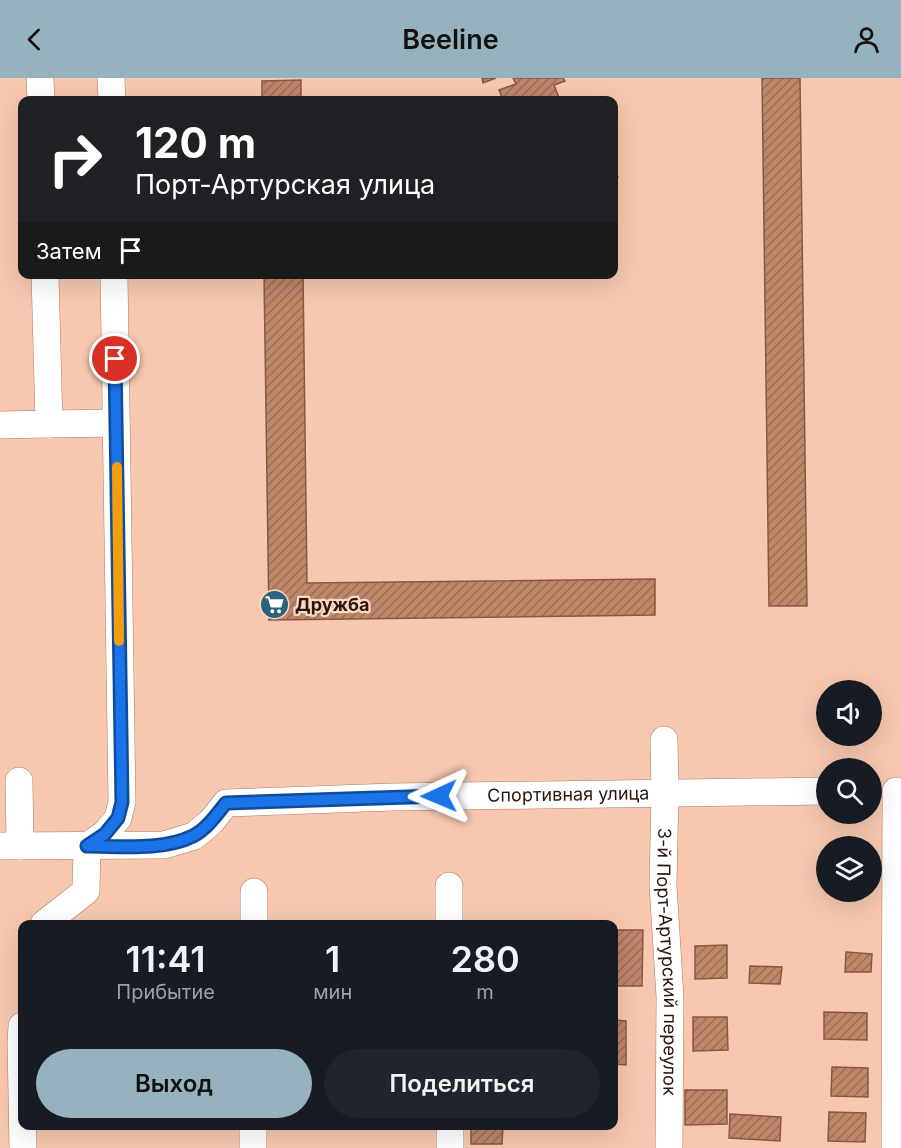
<!DOCTYPE html>
<html lang="ru">
<head>
<meta charset="utf-8">
<style>
  :root { --surface:#171b24; --page:#20242c; --text:#f1f3f6; --muted:#9ea1a6; --accent:#97b2bf }
  body { margin:0; font-family:Inter,sans-serif; background:var(--page); color:var(--text); height:100vh; display:flex; flex-direction:column; font-size:22px; white-space:nowrap }
  * { box-sizing:border-box; margin:0 }
  p { font-size:20px; color:var(--muted) }
  .icon { flex:none; width:33px; height:33px; fill:none; stroke:currentColor; stroke-width:2; stroke-linecap:round; stroke-linejoin:round }
  .map { position:relative; flex:1; overflow:hidden }
  .drawer { position:absolute; left:18px; top:842px; width:600px; height:210px; display:flex; flex-direction:column; background:var(--surface); border-radius:12px; box-shadow:0 6px 24px #0002 }
  .drawer>* { flex:none }
  .hud { position:absolute; left:18px; top:18px; width:600px; height:183px; border-radius:12px; box-shadow:0 6px 24px #0002; background:#202124; color:#fff; overflow:hidden }
  .fabs { position:absolute; left:816px; top:602px; display:grid; gap:12px }
  .fabs a { display:grid; place-items:center; width:66px; height:66px; border-radius:50%; background:var(--surface); box-shadow:0 6px 24px #0002; font-size:30px }
  .pin { position:absolute; display:grid; place-items:center; width:51px; height:51px; color:#fff; margin:-26px; border:3px solid #fff; border-radius:50%; box-shadow:0 2px 6px #0007 }
  .me { position:absolute; width:66px; margin:-33px; rotate:269deg; stroke-linejoin:round; filter:drop-shadow(0 0 4px #0008) }
  .turn { display:flex; align-items:center; gap:21px; height:126px; padding:0 18px; font-size:27px }
  .turn .icon { width:78px; height:78px; stroke-width:2.5 }
  .turn b { display:block; font-size:42px; line-height:51px }
  .then { display:flex; align-items:center; height:57px; padding:0 18px; background:#0003; gap:12px; font-size:22px }
  .eta { display:flex; justify-content:space-evenly; align-items:center; height:102px; text-align:center }
  .eta b { font-size:36px; font-weight:600; line-height:42px }
  .button { display:flex; gap:12px; margin-top:auto; padding:12px 18px }
  .button a { flex:1; height:69px; border-radius:36px; background:var(--accent); color:#111; font-size:24px; font-weight:600; line-height:69px; text-align:center }
  .button a+a { background:var(--page); color:var(--text) }
  header { display:flex; justify-content:space-between; align-items:center; height:78px; padding:0 18px; background:var(--accent); color:#111; font-size:27px; font-weight:600 }
  .map>svg:first-child { display:block }
  .building { fill:url(#building-hatch); stroke:#8b583c; stroke-width:1.5 }
  .lines { fill:none; stroke-linecap:round; stroke-linejoin:round }
  .minor-casing { stroke:#af795d; stroke-width:28 }
  .minor { stroke:#fff; stroke-width:27 }
  .route-casing { stroke:#114b97; stroke-width:15 }
  .route { stroke:#1a73e8; stroke-width:10 }
  .slow { stroke:#f59e0b; stroke-width:10 }
  .labels { text-anchor:middle; stroke-width:4.5; stroke-linejoin:round; paint-order:stroke }
  .poi-label { font-size:18px; font-weight:bold; fill:#2b160a; stroke:#fcd8c5; text-anchor:start }
  .street-label { font-size:18px; fill:#2b160a; stroke:#fcd8c5 }
</style>
</head>
<body>
<header><svg class="icon" aria-label="back" viewBox="0 0 24 24"><path d="M15 5l-7 7 7 7"/></svg>Beeline<svg class="icon" aria-label="person" viewBox="0 0 24 24"><circle cx="12" cy="8" r="4"/><path d="M4 21q1-7 8-7t8 7"/></svg></header>
<div class="map">
<svg width="901" height="1070" viewBox="0 0 901 1070">
  <defs>
    <pattern id="building-hatch" width="6" height="6" patternUnits="userSpaceOnUse" patternTransform="scale(1.5)"><rect width="6" height="6" fill="#be876a"/><path d="M-1 1l2-2M0 6l6-6M5 7l2-2" fill="none" stroke="#9b6d55"/></pattern>
  </defs>
  <rect width="100%" height="100%" fill="#f7c8af"/>
  <path class="building" d="M 482,0 L 496,0 L 483,5 Z
    M 513,0 L 563,0 L 565,3 L 554,7 L 560,22 L 503,22 L 499,12 L 516,6 Z
    M 762,0 L 800,0 L 807,528 L 769,528 Z
    M 301,2 L 301,22 L 262,22 L 262,3 Z
    M 614,86 L 618,99 L 614,101 Z
    M 264,196 L 303,196 L 307,505 L 655,501 L 655,537 L 269,542 Z
    M 614,852 L 643,852 L 642,908 L 614,908 Z
    M 727,867 L 727,900 L 695,901 L 695,868 Z
    M 846,874 L 872,876 L 871,894 L 845,894 Z
    M 750,888 L 782,889 L 780,906 L 749,905 Z
    M 824,934 L 867,935 L 867,962 L 824,961 Z
    M 693,939 L 727,939 L 728,972 L 693,973 Z
    M 614,942 L 626,943 L 626,987 L 614,986 Z
    M 832,989 L 868,990 L 868,1019 L 831,1018 Z
    M 685,1012 L 727,1012 L 727,1046 L 685,1047 Z
    M 829,1034 L 866,1035 L 865,1064 L 828,1063 Z
    M 730,1036 L 781,1039 L 780,1063 L 729,1060 Z
    M 471,1047 L 503,1047 L 502,1066 L 471,1066 Z"/>
  <g class="lines">
    <defs>
      <g id="minor">
        <path d="M 40,0 L 41,22"/>
        <path d="M 111,0 L 112,22"/>
        <path d="M 49,346 L 116,345"/>
        <path d="M 0,347 L 49,346 L 45,196"/>
        <path id="s1" d="M 664,662 L 665,715 L 663,807 L 670,919 L 669,1070"/>
        <path d="M 19,703 L 20,768"/>
        <path id="s2" d="M 0,768 L 164,767 L 194,758 L 211,744 L 226,725 L 392,719 L 826,713"/>
        <path d="M 87,768 L 105,756 L 118,740 L 122,724 L 114,196"/>
        <path d="M 449,808 L 449,846"/>
        <path d="M 44,846 L 86,813 L 87,768"/>
        <path d="M 254,846 L 254,814"/>
        <path d="M 22,948 L 21,964 L 23,1070"/>
        <path d="M 450,1047 L 450,1070"/>
        <path d="M 253,1070 L 253,1047"/>
        <path d="M 895,1070 L 896,713"/>
      </g>
    </defs>
    <use href="#minor" class="minor-casing"/>
    <use href="#minor" class="minor"/>
  </g>
  <g class="lines">
    <defs>
      <path id="route" d="M 115,281 L 122,724 L 118,740 L 105,756 L 87,768 C 120,768 163,773 193,758 C 207,751 217,736 226,725 L 439,718"/>
    </defs>
    <use href="#route" class="route-casing"/>
    <use href="#route" class="route"/>
    <path class="slow" d="M 117,389 L 119,563"/>
  </g>
  <defs>
    <symbol id="supermarket-disc" viewBox="-11 -11 22 22"><circle r="9.5" fill="#29637c" stroke="#fcd8c5"/><path d="M-6-5.5h2.5l.6 2H6L4.5 2H-2.5L-4.4-4H-6ZM-1.5 3.2a1.3 1.3 0 1 0 .1 0ZM3 3.2a1.3 1.3 0 1 0 .1 0Z" fill="#fff"/></symbol>
  </defs>
  <g fill-rule="evenodd">
    <use href="#supermarket-disc" x="258" y="510" width="33" height="33"/>
  </g>
  <g class="labels">
    <g class="poi-label">
      <text x="295" y="533">Дружба</text>
    </g>
    <g class="street-label">
      <text dy="6" stroke="none"><textPath href="#s2" startOffset="584">Спортивная улица</textPath></text>
      <text dy="6" stroke="none"><textPath href="#s1" startOffset="222">3-й Порт-Артурский переулок</textPath></text>
    </g>
  </g>
</svg>
<div class="fabs">
<a><svg class="icon" aria-label="sound" viewBox="0 0 24 24"><path d="M4 9h4l5-4v14l-5-4H4zM17 9q2 3 0 6"/></svg></a>
<a><svg class="icon" aria-label="search" viewBox="0 0 24 24"><circle cx="10" cy="10" r="6"/><path d="M15 15l6 6"/></svg></a>
<a><svg class="icon" aria-label="layers" viewBox="0 0 24 24"><path d="M12 4l9 5-9 5-9-5zM3 14l9 5 9-5"/></svg></a>
</div>
<div class="pin" style="left:115px;top:281px;background:#d93025"><svg class="icon" aria-label="arrive" viewBox="0 0 24 24"><path d="M6 21V4h12l-3 4 3 4H6"/></svg></div>
<svg class="me" style="left:439px;top:718px" viewBox="-20 -20 40 40"><path d="M0-17L14 15 0 8-14 15z" fill="#1a73e8" stroke="#fff" stroke-width="4"/></svg>
<div class="hud">
<div class="turn"><svg class="icon" aria-label="right" viewBox="0 0 24 24"><path d="M7 20v-9h11M14 6l5 5-5 5"/></svg><div><b>120 m</b>Порт-Артурская улица</div></div>
<div class="then">Затем<svg class="icon" aria-label="arrive" viewBox="0 0 24 24"><path d="M6 21V4h12l-3 4 3 4H6"/></svg></div>
</div>
<section class="drawer">
<div class="eta">
<div><b>11:41</b><p>Прибытие</p></div>
<div><b>1</b><p>мин</p></div>
<div><b>280</b><p>m</p></div>
</div>
<div class="button"><a>Выход</a><a>Поделиться</a></div>
</section>
</div>
</body>
</html>
